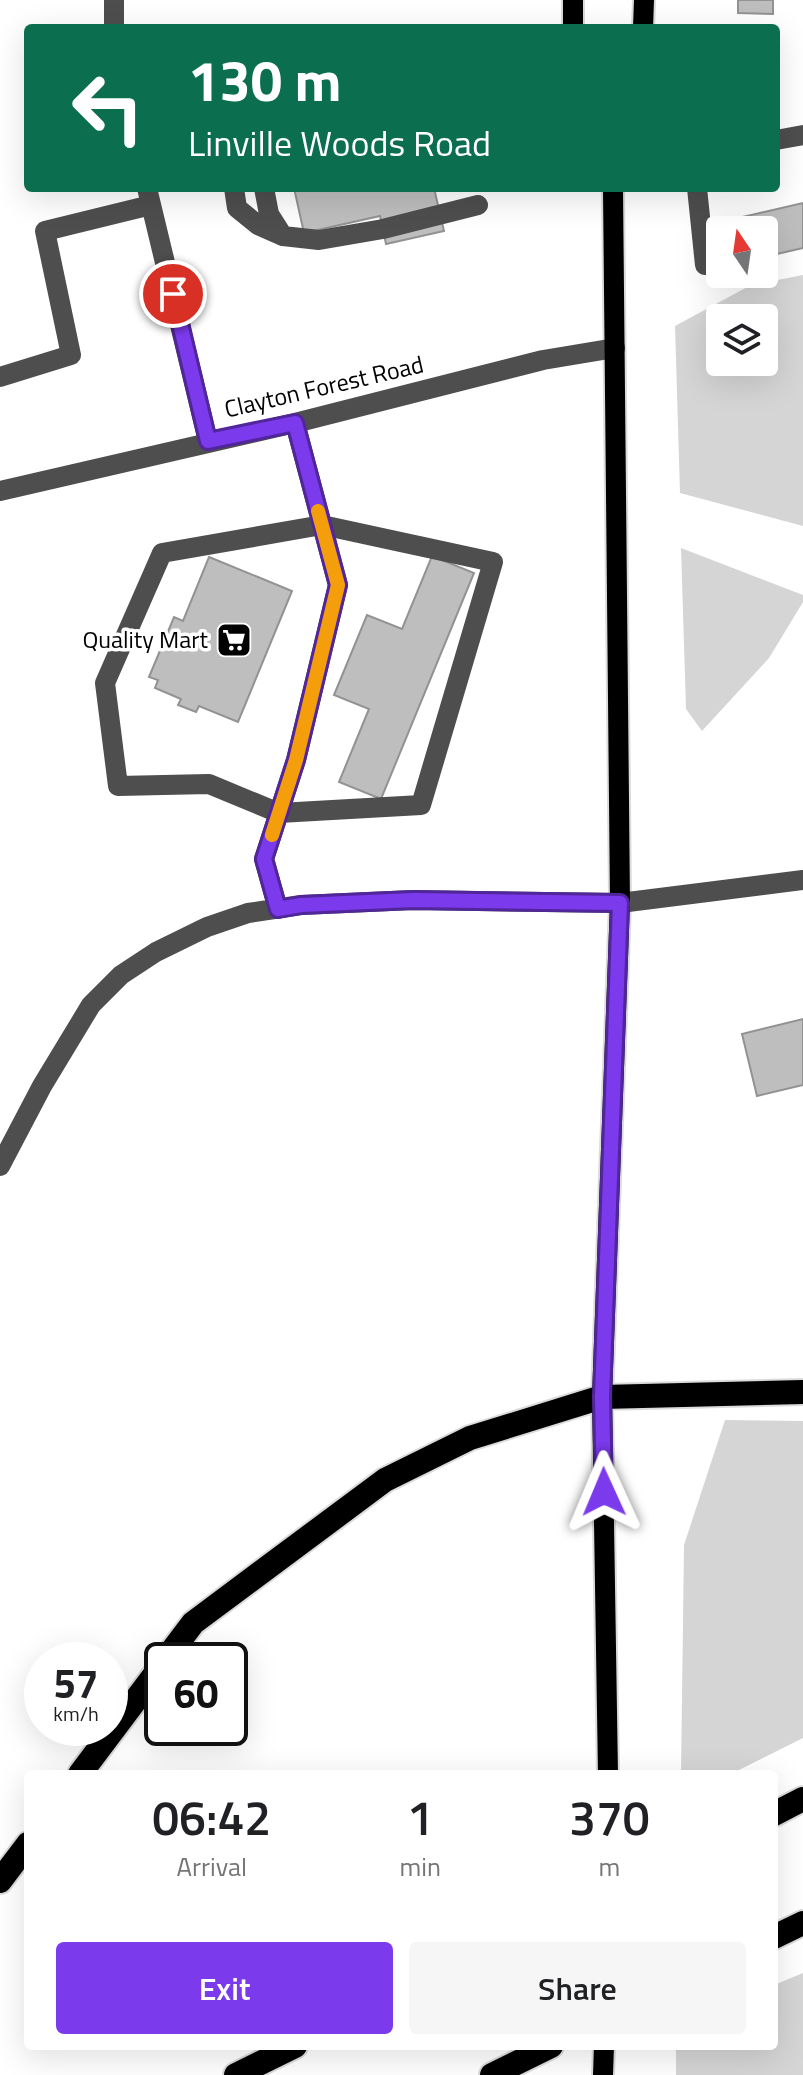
<!DOCTYPE html>
<html lang="en">
<head>
<meta charset="utf-8">
<style>
  :root { --surface:#fff; --page:#f6f6f6; --text:#202124; --muted:#757577; --accent:#7c3aed }
  body { margin:0; font-family:"Titillium Web",sans-serif; background:var(--page); color:var(--text); height:100vh; display:flex; flex-direction:column; font-size:30px; white-space:nowrap }
  * { box-sizing:border-box; margin:0 }
  p { font-size:26px; color:var(--muted) }
  .icon { flex:none; width:44px; height:44px; fill:none; stroke:currentColor; stroke-width:2; stroke-linecap:round; stroke-linejoin:round }
  .map { position:relative; flex:1; overflow:hidden }
  .sheet { position:absolute; left:24px; top:1770px; width:754px; height:280px; display:flex; flex-direction:column; background:var(--surface); border-radius:8px; box-shadow:0 8px 32px #0002 }
  .sheet>* { flex:none }
  .banner { position:absolute; left:24px; top:24px; width:756px; height:168px; border-radius:8px; box-shadow:0 8px 32px #0002; background:#0b6e4f; color:#fff; overflow:hidden }
  .needle { width:52px; rotate:347deg }
  .buttons { position:absolute; left:706px; top:216px; display:grid; gap:16px }
  .buttons a { display:grid; place-items:center; width:72px; height:72px; border-radius:8px; background:var(--surface); box-shadow:0 8px 32px #0002; font-size:40px }
  .speed { position:absolute; left:24px; top:1642px; display:flex; gap:16px; font-size:40px; font-weight:700; text-align:center }
  .speed>* { display:grid; place-content:center; width:104px; height:104px; border-radius:50%; background:var(--surface); box-shadow:0 8px 32px #0002; line-height:1 }
  .speed small { font-size:20px; font-weight:400 }
  .speed .limit { border:4px solid #111; border-radius:12px; background:#fff; color:#111 }
  .pin { position:absolute; display:grid; place-items:center; width:68px; height:68px; color:#fff; margin:-34px; border:4px solid #fff; border-radius:50%; box-shadow:0 2px 8px #0007 }
  .me { position:absolute; width:88px; margin:-44px; rotate:359deg; stroke-linejoin:round; filter:drop-shadow(0 0 6px #0008) }
  .turn { display:flex; align-items:center; gap:28px; height:168px; padding:0 32px; font-size:36px }
  .turn .icon { width:104px; height:104px; stroke-width:2.5 }
  .turn b { display:block; font-size:56px; line-height:68px }
  .eta { display:flex; justify-content:space-evenly; align-items:center; height:136px; text-align:center }
  .eta b { font-size:48px; font-weight:600; line-height:56px }
  .cta { display:flex; gap:16px; margin-top:auto; padding:16px 32px }
  .cta a { flex:1; height:92px; border-radius:8px; background:var(--accent); color:#fff; font-size:32px; font-weight:600; line-height:92px; text-align:center }
  .cta a+a { background:var(--page); color:var(--text) }
  .map>svg:first-child { display:block }
  .green { fill:#d5d5d5; fill-rule:evenodd }
  .building { fill:#bebebe; stroke:#929292; stroke-width:2 }
  .lines { fill:none; stroke-linecap:round; stroke-linejoin:round }
  .major-casing { stroke:#dbdbdb; stroke-width:24 }
  .highway-casing { stroke:#dbdbdb; stroke-width:28 }
  .minor { stroke:#4e4e4e; stroke-width:20 }
  .major { stroke:#000; stroke-width:20 }
  .highway { stroke:#000; stroke-width:24 }
  .route-casing { stroke:#51269a; stroke-width:20 }
  .route { stroke:#7c3aed; stroke-width:14 }
  .slow { stroke:#f59e0b; stroke-width:14 }
  .labels { text-anchor:middle; stroke-width:7; stroke-linejoin:round; paint-order:stroke }
  .street-label { font-size:24px; fill:#000; stroke:#fff }
  .poi-label { font-size:24px; fill:#000; stroke:#fff; text-anchor:end }
</style>
</head>
<body>
<div class="map">
<svg width="803" height="2075" viewBox="0 0 803 2075">
  <rect width="100%" height="100%" fill="#fff"/>
  <path class="green" d="M 803,275 L 803,526 L 680,493 L 675,326 L 751,285 ZM 720,318 L 764,318 L 764,362 L 720,362 Z
    M 681,548 L 803,595 L 803,602 L 769,658 L 702,731 L 686,709 Z
    M 725,1420 L 803,1421 L 803,1738 L 731,1774 L 681,1774 L 684,1545 Z
    M 803,1973 L 803,2075 L 676,2075 L 676,2046 L 774,2046 L 774,1985 Z"/>
  <path class="building" d="M 738,0 L 773,0 L 773,14 L 738,13 Z
    M 294,188 L 434,188 L 444,231 L 386,244 L 380,216 L 304,233 Z
    M 803,203 L 803,248 L 764,257 L 764,230 L 723,230 L 721,222 Z
    M 432,556 L 474,573 L 381,799 L 339,782 L 369,709 L 334,695 L 367,615 L 402,629 Z
    M 209,557 L 292,591 L 238,722 L 199,706 L 196,712 L 178,705 L 181,699 L 155,688 L 158,680 L 149,677 L 174,617 L 183,621 Z
    M 803,1019 L 803,1085 L 757,1096 L 742,1034 Z"/>
  <g class="lines">
    <defs>
      <path id="major" d="M 573,28 L 573,0
        M 643,28 L 644,0
        M 608,1774 L 602,1397 L 620,903 L 613,188
        M 603,2075 L 604,2046"/>
      <path id="highway" d="M 165,1660 L 193,1623 L 385,1480 L 470,1438 L 602,1397 L 803,1392
        M 80,1774 L 162,1665
        M 774,1814 L 803,1799
        M 0,1881 L 28,1844
        M 774,1937 L 803,1923
        M 236,2075 L 295,2046
        M 492,2075 L 551,2046"/>
    </defs>
    <use href="#major" class="major-casing"/>
    <use href="#highway" class="highway-casing"/>
    <path class="minor" d="M 114,0 L 114,28
      M 776,140 L 803,135
      M 147,188 L 208,441
      M 234,188 L 237,208 L 258,225 L 283,236
      M 264,188 L 269,214 L 283,236 L 319,240 L 383,229 L 478,205
      M 697,188 L 705,265
      M 0,377 L 71,355 L 45,231 L 151,205
      M 0,491 L 295,423 L 543,360 L 615,348
      M 322,525 L 493,562 L 421,805 L 279,813 L 209,784 L 118,786 L 105,683 L 162,553 Z
      M 278,909 L 264,859 L 296,760 L 338,585 L 295,423
      M 0,1166 L 42,1086 L 91,1005 L 121,975 L 156,952 L 207,927 L 248,913 L 301,905 L 413,900 L 620,903 L 803,880"/>
    <use href="#major" class="major"/>
    <use href="#highway" class="highway"/>
  </g>
  <g class="lines">
    <defs>
      <path id="route" d="M 173,294 L 208,441 L 295,423 L 338,585 L 296,760 L 264,859 L 278,909 L 301,905 L 413,900 L 620,903 L 602,1397 L 604,1492"/>
    </defs>
    <use href="#route" class="route-casing"/>
    <use href="#route" class="route"/>
    <path class="slow" d="M 272,835 L 296,760 L 338,585 L 318,511"/>
  </g>
  <defs>
    <symbol id="supermarket-square" viewBox="-11 -11 22 22"><rect x="-9" y="-9" width="18" height="18" rx="4" fill="#000" stroke="#fff"/><path d="M-6-5.5h2.5l.6 2H6L4.5 2H-2.5L-4.4-4H-6ZM-1.5 3.2a1.3 1.3 0 1 0 .1 0ZM3 3.2a1.3 1.3 0 1 0 .1 0Z" fill="#fff"/></symbol>
  </defs>
  <g fill-rule="evenodd">
    <use href="#supermarket-square" x="214" y="620" width="40" height="40"/>
  </g>
  <g class="labels">
    <g class="street-label">
      <text transform="translate(324 387) rotate(-13)" y="8">Clayton Forest Road</text>
    </g>
    <g class="poi-label">
      <text x="208" y="648">Quality Mart</text>
    </g>
  </g>
</svg>
<div class="buttons">
<a><svg class="needle" viewBox="-14 -14 28 28"><path d="M0-13l5 13h-10z" fill="#e53935"/><path d="M0 13l5-13h-10z" fill="#757577"/></svg></a>
<a><svg class="icon" aria-label="layers" viewBox="0 0 24 24"><path d="M12 4l9 5-9 5-9-5zM3 14l9 5 9-5"/></svg></a>
</div>
<div class="speed"><div>57<small>km/h</small></div><div class="limit">60</div></div>
<div class="pin" style="left:173px;top:294px;background:#d93025"><svg class="icon" aria-label="arrive" viewBox="0 0 24 24"><path d="M6 21V4h12l-3 4 3 4H6"/></svg></div>
<svg class="me" style="left:604px;top:1492px" viewBox="-20 -20 40 40"><path d="M0-17L14 15 0 8-14 15z" fill="#7c3aed" stroke="#fff" stroke-width="4"/></svg>
<div class="banner">
<div class="turn"><svg class="icon" aria-label="left" viewBox="0 0 24 24"><path d="M17 20v-9H6M10 6l-5 5 5 5"/></svg><div><b>130 m</b>Linville Woods Road</div></div>
</div>
<section class="sheet">
<div class="eta">
<div><b>06:42</b><p>Arrival</p></div>
<div><b>1</b><p>min</p></div>
<div><b>370</b><p>m</p></div>
</div>
<div class="cta"><a>Exit</a><a>Share</a></div>
</section>
</div>
</body>
</html>
